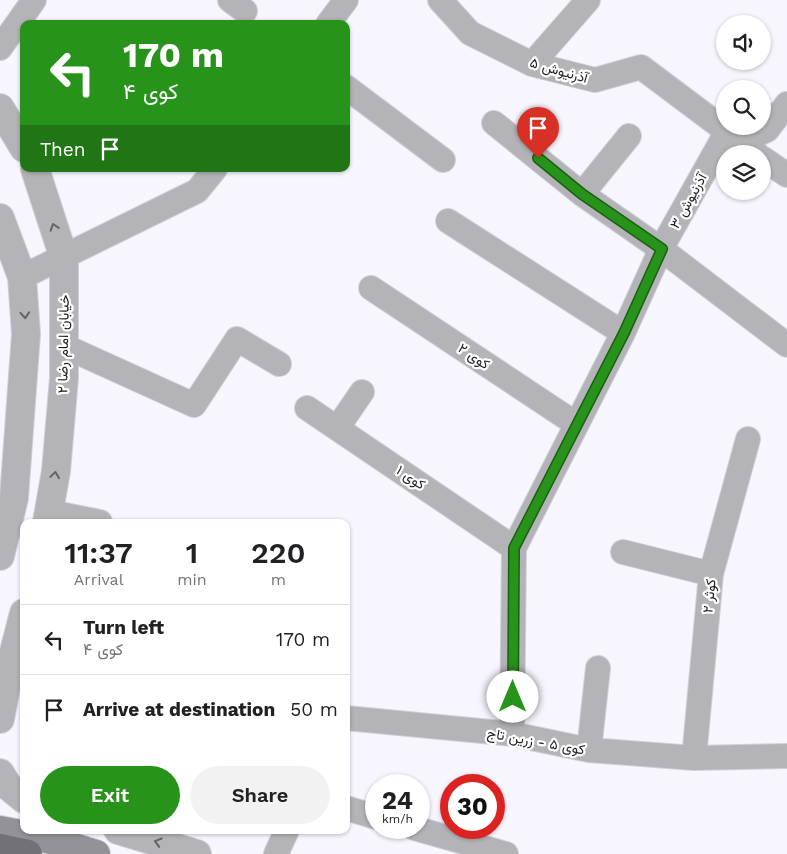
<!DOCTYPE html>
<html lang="en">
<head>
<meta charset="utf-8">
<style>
  :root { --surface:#fff; --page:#f2f2f2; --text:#202124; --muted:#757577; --line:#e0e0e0; --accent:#28931a }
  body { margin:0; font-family:"Work Sans",Vazirmatn,sans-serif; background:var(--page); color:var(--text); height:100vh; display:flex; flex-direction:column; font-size:19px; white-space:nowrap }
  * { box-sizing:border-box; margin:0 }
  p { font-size:16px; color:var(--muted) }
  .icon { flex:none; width:28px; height:28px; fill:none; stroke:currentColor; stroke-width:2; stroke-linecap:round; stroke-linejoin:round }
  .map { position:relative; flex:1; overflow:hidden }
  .panel { position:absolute; left:20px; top:519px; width:330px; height:315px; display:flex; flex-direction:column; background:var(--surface); border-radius:10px; box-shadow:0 1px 4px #0004 }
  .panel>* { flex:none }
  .hud { position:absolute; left:20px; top:20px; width:330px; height:152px; border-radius:10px; box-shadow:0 1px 4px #0004; background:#28931a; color:#fff; overflow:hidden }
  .controls { position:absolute; left:716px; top:15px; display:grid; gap:10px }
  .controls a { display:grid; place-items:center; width:55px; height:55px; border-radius:50%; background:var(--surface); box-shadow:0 1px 4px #0004; font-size:25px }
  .speed { position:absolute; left:365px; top:774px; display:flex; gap:10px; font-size:25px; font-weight:700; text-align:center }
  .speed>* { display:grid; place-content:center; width:65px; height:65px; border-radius:50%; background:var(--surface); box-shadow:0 1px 4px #0004; line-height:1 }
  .speed small { font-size:12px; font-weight:400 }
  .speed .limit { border:8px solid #d22; background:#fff; color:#111 }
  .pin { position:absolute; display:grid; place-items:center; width:42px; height:42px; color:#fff; margin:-51px -21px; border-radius:50% 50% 50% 0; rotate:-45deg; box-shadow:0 0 5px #0007 }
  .pin .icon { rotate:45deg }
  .me { position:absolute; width:55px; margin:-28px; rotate:0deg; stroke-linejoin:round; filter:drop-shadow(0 0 4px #0008) }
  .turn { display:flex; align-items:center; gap:18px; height:105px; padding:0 20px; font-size:22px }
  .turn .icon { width:65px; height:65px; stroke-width:2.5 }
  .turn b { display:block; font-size:35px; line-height:42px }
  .then { display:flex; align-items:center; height:48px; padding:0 20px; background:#0003; gap:10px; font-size:19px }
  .eta { display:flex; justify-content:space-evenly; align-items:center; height:85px; text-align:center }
  .eta b { font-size:30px; font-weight:600; line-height:35px }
  .button { display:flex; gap:10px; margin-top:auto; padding:10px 20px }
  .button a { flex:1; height:58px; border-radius:30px; background:var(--accent); color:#fff; font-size:20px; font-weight:600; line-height:58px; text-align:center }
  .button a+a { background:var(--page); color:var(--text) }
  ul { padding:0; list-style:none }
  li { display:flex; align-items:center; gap:15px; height:70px; padding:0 20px; border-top:1px solid var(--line) }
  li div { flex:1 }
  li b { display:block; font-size:19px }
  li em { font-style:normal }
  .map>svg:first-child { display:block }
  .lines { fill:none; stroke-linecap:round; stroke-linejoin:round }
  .minor-casing { stroke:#d0d0d8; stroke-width:26 }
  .tertiary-casing { stroke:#d0d0d8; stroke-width:30 }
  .secondary-casing { stroke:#d0d0d8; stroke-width:30 }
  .trunk-casing { stroke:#d0d0d8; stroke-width:30 }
  .minor { stroke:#b4b3b7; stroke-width:24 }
  .tertiary { stroke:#b4b3b7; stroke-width:28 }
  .secondary { stroke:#939298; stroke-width:28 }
  .trunk { stroke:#727178; stroke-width:28 }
  .oneway { stroke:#636366 }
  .route-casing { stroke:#1a6011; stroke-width:12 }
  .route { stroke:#28931a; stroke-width:9 }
  .labels { text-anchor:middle; stroke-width:4.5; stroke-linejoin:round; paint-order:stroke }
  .street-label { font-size:14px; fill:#212124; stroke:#fff }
</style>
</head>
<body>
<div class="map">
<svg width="787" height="854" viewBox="0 0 787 854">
  <rect width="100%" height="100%" fill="#f7f6ff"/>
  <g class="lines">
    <defs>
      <path id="minor" d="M 230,0 L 245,11
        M 440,0 L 470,33 L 532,64 L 595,80 L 641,67 L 757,154
        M 328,24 L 346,0
        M 0,48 L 34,0
        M 532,64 L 588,0
        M 346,87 L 443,160
        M 494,123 L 582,194 L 661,249 L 787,345
        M 762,158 L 787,175
        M 582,194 L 629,136
        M 448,221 L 623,333
        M 22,277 L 197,191 L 215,169
        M 371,288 L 576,424
        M 64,346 L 194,405 L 237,339 L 279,364
        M 307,408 L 514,548
        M 338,427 L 362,392
        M 50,512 L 100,522
        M 623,552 L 711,574
        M 346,718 L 512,734 L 589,750 L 694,758 L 787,756
        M 512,734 L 514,548 L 623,333 L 661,249 L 726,133 L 749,138 L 767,130 L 787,104
        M 589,750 L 598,668
        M 694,758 L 711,574 L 748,439
        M 346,808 L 376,817
        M 414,828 L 506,854
        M 276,854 L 287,830"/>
      <path id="tertiary" d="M 0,108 L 24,148
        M 35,169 L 64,258 L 64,378 L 56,471 L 47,522
        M 0,218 L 22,277 L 26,334 L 14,498 L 0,556
        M 0,719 L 9,671 L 24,613
        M 0,773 L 8,786 L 24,799
        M 118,830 L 197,854"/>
      <path id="secondary" d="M 0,830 L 47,839 L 96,854"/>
      <path id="trunk" d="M 0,848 L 28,854"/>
    </defs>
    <use href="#minor" class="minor-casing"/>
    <use href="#tertiary" class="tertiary-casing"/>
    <use href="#secondary" class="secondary-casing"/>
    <use href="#trunk" class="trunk-casing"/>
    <use href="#minor" class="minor"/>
    <use href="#tertiary" class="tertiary"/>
    <use href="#secondary" class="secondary"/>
    <use href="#trunk" class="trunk"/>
  </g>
  <defs><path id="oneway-chevron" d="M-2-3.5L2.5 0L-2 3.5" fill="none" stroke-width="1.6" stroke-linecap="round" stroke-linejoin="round" transform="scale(1.25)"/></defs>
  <g class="oneway">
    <use href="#oneway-chevron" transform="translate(54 227) rotate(-108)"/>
    <use href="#oneway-chevron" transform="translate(25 315) rotate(86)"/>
    <use href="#oneway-chevron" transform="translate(55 475) rotate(-82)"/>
    <use href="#oneway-chevron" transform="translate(158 842) rotate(-163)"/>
  </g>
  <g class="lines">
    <defs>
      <path id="route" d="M 513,697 L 514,548 L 624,333 L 662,249 L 582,194 L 538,158"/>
    </defs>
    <use href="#route" class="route-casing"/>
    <use href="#route" class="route"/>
  </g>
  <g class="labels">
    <g class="street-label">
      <text transform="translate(559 70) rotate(16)" y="5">آذرنیوش ۵</text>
      <text transform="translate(688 201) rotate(-61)" y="5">آذرنیوش ۳</text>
      <text transform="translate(63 344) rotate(-89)" y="5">خیابان امام رضا ۲</text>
      <text transform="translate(474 356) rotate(34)" y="5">کوی ۲</text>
      <text transform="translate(411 477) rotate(34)" y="5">کوی ۱</text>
      <text transform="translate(709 596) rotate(-84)" y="5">کوثر ۲</text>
      <text transform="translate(536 741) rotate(10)" y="5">کوی ۵ - زرین تاج</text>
    </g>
  </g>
</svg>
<div class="controls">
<a><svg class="icon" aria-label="sound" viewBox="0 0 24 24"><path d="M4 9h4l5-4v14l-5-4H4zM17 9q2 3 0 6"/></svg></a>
<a><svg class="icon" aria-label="search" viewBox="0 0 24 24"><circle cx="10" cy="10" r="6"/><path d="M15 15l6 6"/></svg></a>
<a><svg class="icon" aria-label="layers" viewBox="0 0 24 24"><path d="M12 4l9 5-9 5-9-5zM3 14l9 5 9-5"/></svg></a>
</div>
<div class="speed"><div>24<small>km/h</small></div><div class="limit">30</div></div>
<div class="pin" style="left:538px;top:158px;background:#d93025"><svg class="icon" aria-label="arrive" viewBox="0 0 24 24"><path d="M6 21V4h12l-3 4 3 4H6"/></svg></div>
<svg class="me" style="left:513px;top:697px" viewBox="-20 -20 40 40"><circle r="19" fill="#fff"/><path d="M0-13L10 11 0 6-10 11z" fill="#28931a"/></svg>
<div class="hud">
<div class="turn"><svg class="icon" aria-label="left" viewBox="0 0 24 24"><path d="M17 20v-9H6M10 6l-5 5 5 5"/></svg><div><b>170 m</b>کوی ۴</div></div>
<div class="then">Then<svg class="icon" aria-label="arrive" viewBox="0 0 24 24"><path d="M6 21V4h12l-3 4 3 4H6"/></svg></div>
</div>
<section class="panel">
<div class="eta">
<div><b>11:37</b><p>Arrival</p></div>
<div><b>1</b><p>min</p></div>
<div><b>220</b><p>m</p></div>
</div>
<ul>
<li><svg class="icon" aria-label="left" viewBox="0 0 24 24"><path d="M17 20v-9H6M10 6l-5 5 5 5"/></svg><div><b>Turn left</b><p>کوی ۴</p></div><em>170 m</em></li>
<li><svg class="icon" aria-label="arrive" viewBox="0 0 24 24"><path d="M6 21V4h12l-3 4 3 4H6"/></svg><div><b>Arrive at destination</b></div><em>50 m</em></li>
</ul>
<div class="button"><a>Exit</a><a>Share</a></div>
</section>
</div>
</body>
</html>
